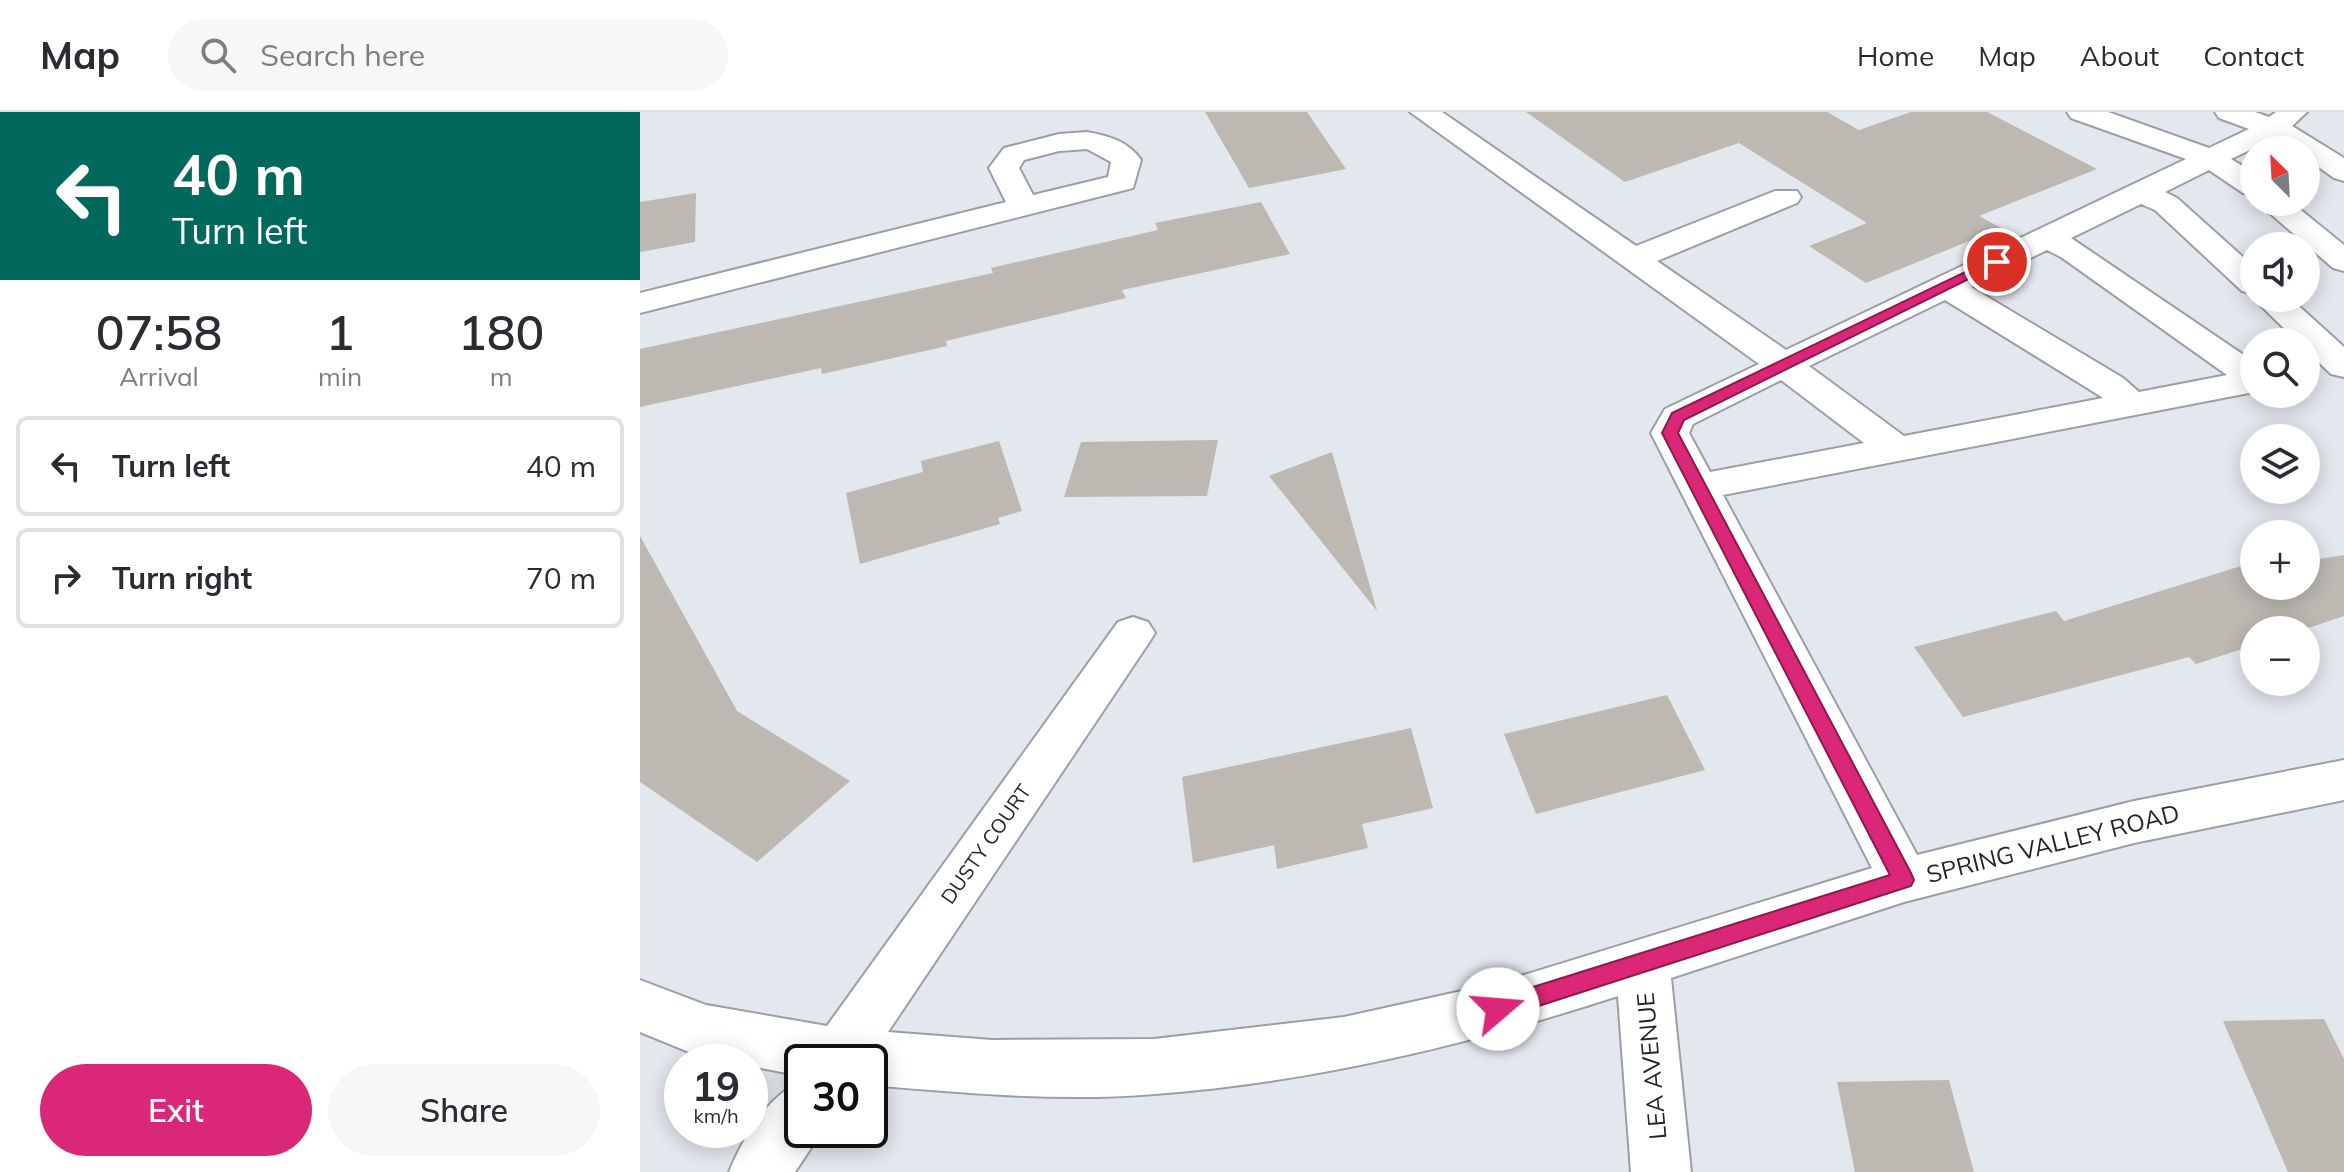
<!DOCTYPE html>
<html lang="en">
<head>
<meta charset="utf-8">
<style>
  :root { --surface:#fff; --page:#f7f7f7; --text:#2b2b33; --muted:#7c7c81; --line:#e1e1e2; --accent:#db2777 }
  body { margin:0; font-family:Mulish,sans-serif; background:var(--page); color:var(--text); height:100vh; display:flex; flex-direction:column; font-size:30px; white-space:nowrap }
  * { box-sizing:border-box; margin:0 }
  p { font-size:26px; color:var(--muted) }
  .icon { flex:none; width:44px; height:44px; fill:none; stroke:currentColor; stroke-width:2; stroke-linecap:round; stroke-linejoin:round }
  .map { position:relative; flex:1; overflow:hidden }
  .sheet { display:flex; flex-direction:column; background:var(--surface); width:640px }
  .sheet>* { flex:none }
  .banner { background:#00695c; color:#fff; overflow:hidden }
  .needle { width:52px; rotate:336deg }
  .controls { position:absolute; left:1600px; top:24px; display:grid; gap:16px }
  .controls a { display:grid; place-items:center; width:80px; height:80px; border-radius:50%; background:var(--surface); box-shadow:0 4px 20px #0003; font-size:40px }
  .speed { position:absolute; left:24px; top:932px; display:flex; gap:16px; font-size:40px; font-weight:700; text-align:center }
  .speed>* { display:grid; place-content:center; width:104px; height:104px; border-radius:50%; background:var(--surface); box-shadow:0 4px 20px #0003; line-height:1 }
  .speed small { font-size:20px; font-weight:400 }
  .speed .limit { border:4px solid #111; border-radius:12px; background:#fff; color:#111 }
  .pin { position:absolute; display:grid; place-items:center; width:68px; height:68px; color:#fff; margin:-34px; border:4px solid #fff; border-radius:50%; box-shadow:0 2px 8px #0007 }
  .me { position:absolute; width:88px; margin:-44px; rotate:72deg; stroke-linejoin:round; filter:drop-shadow(0 0 6px #0008) }
  .turn { display:flex; align-items:center; gap:28px; height:168px; padding:0 40px; font-size:36px }
  .turn .icon { width:104px; height:104px; stroke-width:2.5 }
  .turn b { display:block; font-size:56px; line-height:68px }
  .eta { display:flex; justify-content:space-evenly; align-items:center; height:136px; text-align:center }
  .eta b { font-size:48px; font-weight:600; line-height:56px }
  .cta { display:flex; gap:16px; margin-top:auto; padding:16px 40px }
  .cta a { flex:1; height:92px; border-radius:48px; background:var(--accent); color:#fff; font-size:32px; font-weight:600; line-height:92px; text-align:center }
  .cta a+a { background:var(--page); color:var(--text) }
  ul { padding:0; list-style:none }
  li { display:flex; align-items:center; gap:24px; height:100px; margin:0 16px 12px; padding:0 24px; border:4px solid var(--line); border-radius:12px }
  li div { flex:1 }
  li b { display:block; font-size:30px }
  li em { font-style:normal }
  header { display:flex; align-items:center; gap:48px; box-sizing:border-box; height:112px; padding:0 40px; background:var(--surface); border-bottom:2px solid var(--line) }
  header strong { font-size:38px }
  nav { display:flex; gap:44px; margin-inline-start:auto; font-size:28px }
  .search { width:560px; height:72px; background:var(--page); display:flex; align-items:center; gap:20px; box-sizing:border-box; padding:0 28px; border-radius:44px; color:var(--muted); font-size:30px }
  main { display:flex; flex:1; min-height:0 }
  .map>svg:first-child { display:block }
  .building { fill:#bdb8b2 }
  .lines { fill:none; stroke-linecap:round; stroke-linejoin:round }
  .minor-casing { stroke:#9b9fa5; stroke-width:4 }
  .minor { fill:#fff; fill-rule:evenodd }
  .route { fill:#db2777; stroke:#8e194d; stroke-width:2 }
  .labels { text-anchor:middle; stroke-width:6; stroke-linejoin:round; paint-order:stroke }
  .street-label { font-size:20px; fill:#222426; stroke:#fff }
  .near-street-label { font-size:24px; fill:#222426; stroke:#fff }
</style>
</head>
<body>
<header>
<strong>Map</strong>
<div class="search"><svg class="icon" aria-label="search" viewBox="0 0 24 24"><circle cx="10" cy="10" r="6"/><path d="M15 15l6 6"/></svg>Search here</div>
<nav><a>Home</a><a>Map</a><a>About</a><a>Contact</a></nav>
</header>
<main>
<section class="sheet">
<div class="banner">
<div class="turn"><svg class="icon" aria-label="left" viewBox="0 0 24 24"><path d="M17 20v-9H6M10 6l-5 5 5 5"/></svg><div><b>40 m</b>Turn left</div></div>
</div>
<div class="eta">
<div><b>07:58</b><p>Arrival</p></div>
<div><b>1</b><p>min</p></div>
<div><b>180</b><p>m</p></div>
</div>
<ul>
<li><svg class="icon" aria-label="left" viewBox="0 0 24 24"><path d="M17 20v-9H6M10 6l-5 5 5 5"/></svg><div><b>Turn left</b></div><em>40 m</em></li>
<li><svg class="icon" aria-label="right" viewBox="0 0 24 24"><path d="M7 20v-9h11M14 6l5 5-5 5"/></svg><div><b>Turn right</b></div><em>70 m</em></li>
</ul>
<div class="cta"><a>Exit</a><a>Share</a></div>
</section>
<div class="map">
<svg width="1704" height="1060" viewBox="0 0 1704 1060">
  <rect width="100%" height="100%" fill="#e3e7ee"/>
  <path class="building" d="M 565,0 L 667,0 L 706,57 L 609,76 Z
    M 886,0 L 1187,0 L 1219,18 L 1271,0 L 1347,0 L 1457,57 L 1339,104 L 1361,116 L 1226,171 L 1169,134 L 1227,111 L 1099,31 L 985,70 Z
    M 56,81 L 55,130 L 0,140 L 0,90 Z
    M 621,90 L 650,142 L 482,178 L 486,186 L 306,229 L 307,234 L 182,262 L 181,256 L 0,295 L 0,237 L 353,161 L 351,156 L 518,118 L 515,111 Z
    M 578,328 L 567,384 L 424,385 L 441,330 Z
    M 359,329 L 382,399 L 358,406 L 360,412 L 220,452 L 206,381 L 283,360 L 281,349 Z
    M 692,340 L 737,499 L 629,364 Z
    M 0,424 L 97,599 L 210,669 L 117,750 L 0,670 Z
    M 1704,443 L 1704,504 L 1662,518 L 1614,518 L 1614,533 L 1556,552 L 1549,545 L 1323,605 L 1274,535 L 1416,499 L 1424,509 L 1614,450 L 1614,474 L 1666,474 L 1666,449 Z
    M 1027,583 L 1065,658 L 896,702 L 864,622 Z
    M 771,616 L 793,696 L 722,712 L 728,736 L 637,757 L 634,733 L 553,751 L 542,665 Z
    M 1684,907 L 1704,947 L 1704,1060 L 1648,1060 L 1583,909 Z
    M 1309,968 L 1334,1060 L 1215,1060 L 1197,970 Z"/>
  <g class="lines">
    <defs>
      <path id="minor" d="M 770,0 L 802,0 L 996,134 L 1135,79 L 1157,79 L 1161,85 L 1157,91 L 1017,149 L 1146,238 L 1546,47 L 1431,6 L 1427,0 L 1468,0 L 1569,36 L 1609,17 L 1579,6 L 1575,0 L 1615,0 L 1629,5 L 1636,0 L 1667,0 L 1652,14 L 1704,46 L 1704,69 L 1694,66 L 1666,46 L 1666,38 L 1654,38 L 1633,27 L 1591,47 L 1614,61 L 1614,84 L 1603,81 L 1569,58 L 1525,80 L 1537,86 L 1614,155 L 1614,182 L 1602,179 L 1515,98 L 1501,92 L 1431,126 L 1614,250 L 1614,280 L 1083,383 L 1277,743 L 1494,689 L 1704,648 L 1704,688 L 1494,731 L 1264,790 L 1031,866 L 1051,1060 L 991,1060 L 978,884 C 827,933 674,970 515,982 C 421,990 324,981 230,973 L 230,950 L 162,950 L 162,964 L 110,954 L 110,950 L 66,947 L 0,920 L 0,868 L 66,893 L 187,914 L 478,510 L 493,505 L 508,510 L 515,521 L 508,532 L 248,920 L 352,928 L 514,927 L 704,905 L 858,871 L 1232,756 L 1011,321 L 1025,297 L 1119,252 ZM 1407,138 L 1421,145 L 1587,263 L 1499,280 L 1483,266 L 1331,175 ZM 1305,188 L 1457,282 L 1463,286 L 1264,324 L 1169,254 ZM 1141,268 L 1224,331 L 1070,360 L 1049,321 L 1053,312 Z
        M 447,20 C 469,24 488,29 501,48 L 493,76 L 0,201 L 0,181 L 366,90 L 349,56 L 364,36 L 419,22 ZM 447,37 L 471,50 L 468,65 L 393,83 L 379,56 L 384,48 L 419,39 Z
        M 1617,90 L 1651,90 L 1704,133 L 1704,159 L 1693,156 Z
        M 1613,186 L 1650,186 L 1704,235 L 1704,265 L 1691,262 L 1666,238 L 1666,230 L 1658,230 Z
        M 162,969 L 162,1018 L 183,1018 L 155,1060 L 89,1060 C 103,1026 128,983 162,969 Z"/>
    </defs>
    <use href="#minor" class="minor-casing"/>
    <use href="#minor" class="minor"/>
  </g>
  <path class="route" d="M 1352,147 L 1363,150 L 1044,308 L 1038,321 L 1271,761 L 1274,768 L 1271,774 L 858,907 L 850,904 L 847,897 L 850,889 L 858,886 L 1250,763 L 1022,321 L 1032,301 Z"/>
  <g class="labels">
    <g class="street-label">
      <text transform="translate(346 732) rotate(-55)" y="7">DUSTY COURT</text>
    </g>
    <g class="near-street-label">
      <text transform="translate(1413 732) rotate(-14)" y="8">SPRING VALLEY ROAD</text>
      <text transform="translate(1012 954) rotate(-95)" y="8">LEA AVENUE</text>
    </g>
  </g>
</svg>
<div class="controls">
<a><svg class="needle" viewBox="-14 -14 28 28"><path d="M0-13l5 13h-10z" fill="#e53935"/><path d="M0 13l5-13h-10z" fill="#7c7c81"/></svg></a>
<a><svg class="icon" aria-label="sound" viewBox="0 0 24 24"><path d="M4 9h4l5-4v14l-5-4H4zM17 9q2 3 0 6"/></svg></a>
<a><svg class="icon" aria-label="search" viewBox="0 0 24 24"><circle cx="10" cy="10" r="6"/><path d="M15 15l6 6"/></svg></a>
<a><svg class="icon" aria-label="layers" viewBox="0 0 24 24"><path d="M12 4l9 5-9 5-9-5zM3 14l9 5 9-5"/></svg></a>
<a>+</a>
<a>−</a>
</div>
<div class="speed"><div>19<small>km/h</small></div><div class="limit">30</div></div>
<div class="pin" style="left:1357px;top:150px;background:#d93025"><svg class="icon" aria-label="arrive" viewBox="0 0 24 24"><path d="M6 21V4h12l-3 4 3 4H6"/></svg></div>
<svg class="me" style="left:858px;top:897px" viewBox="-20 -20 40 40"><circle r="19" fill="#fff"/><path d="M0-13L10 11 0 6-10 11z" fill="#db2777"/></svg>
</div>
</main>
</body>
</html>
